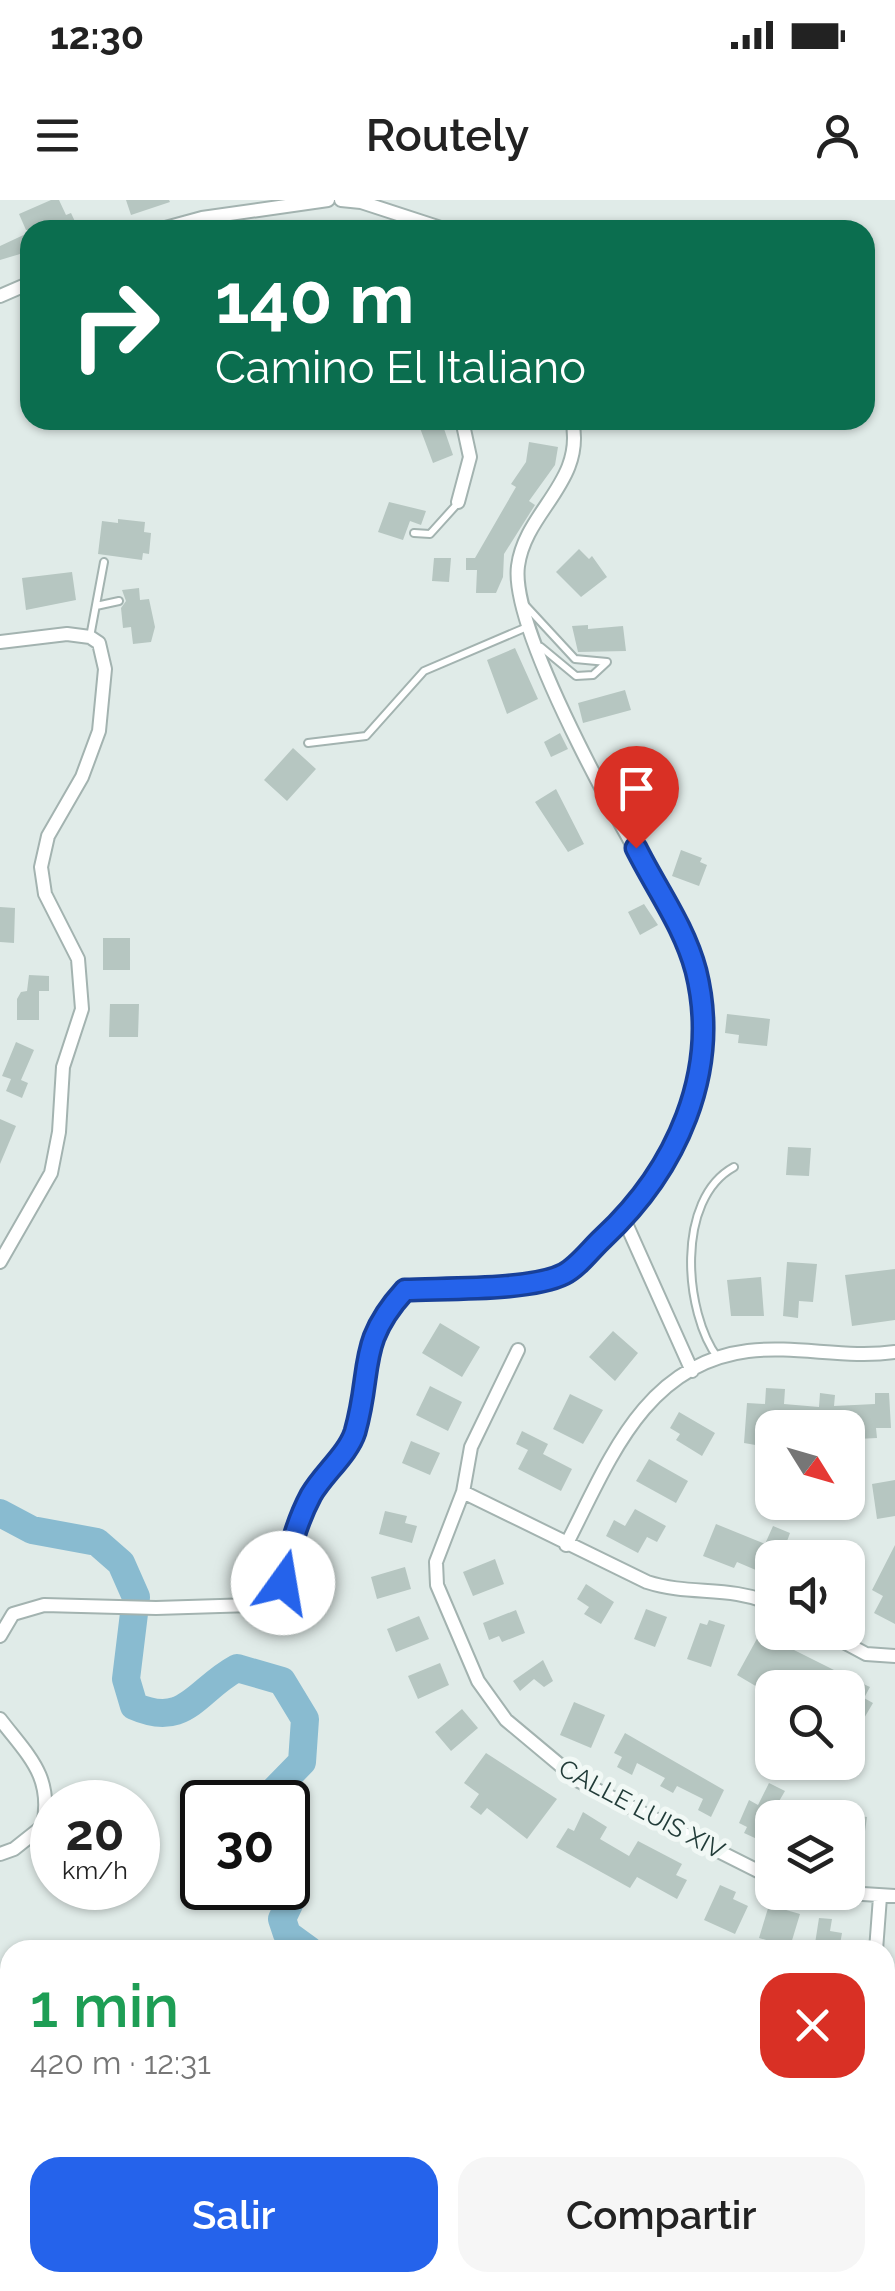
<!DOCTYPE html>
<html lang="es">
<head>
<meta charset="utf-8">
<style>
  :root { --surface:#fff; --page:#f6f6f6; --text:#222; --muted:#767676; --accent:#2563eb }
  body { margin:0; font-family:Raleway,sans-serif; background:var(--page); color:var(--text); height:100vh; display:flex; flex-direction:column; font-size:38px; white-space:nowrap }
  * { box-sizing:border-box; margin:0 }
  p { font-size:32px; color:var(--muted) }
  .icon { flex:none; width:55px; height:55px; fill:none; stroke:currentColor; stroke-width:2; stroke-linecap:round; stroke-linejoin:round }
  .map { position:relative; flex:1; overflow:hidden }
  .drawer { position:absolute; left:0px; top:1740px; width:895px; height:352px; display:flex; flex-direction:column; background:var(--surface); border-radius:30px 30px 0 0; box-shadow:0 2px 8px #0004 }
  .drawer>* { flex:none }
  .guide { position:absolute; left:20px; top:20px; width:855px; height:210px; border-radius:30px; box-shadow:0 2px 8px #0004; background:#0b6e4f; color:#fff; overflow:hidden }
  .needle { width:65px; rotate:127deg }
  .buttons { position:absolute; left:755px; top:1210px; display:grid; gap:20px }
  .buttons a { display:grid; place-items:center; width:110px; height:110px; border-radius:20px; background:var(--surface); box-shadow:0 2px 8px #0004; font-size:50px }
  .speed { position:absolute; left:30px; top:1580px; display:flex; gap:20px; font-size:50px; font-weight:700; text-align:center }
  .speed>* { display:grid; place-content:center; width:130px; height:130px; border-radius:50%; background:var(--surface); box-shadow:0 2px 8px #0004; line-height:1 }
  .speed small { font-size:25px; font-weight:400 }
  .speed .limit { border:5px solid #111; border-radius:15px; background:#fff; color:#111 }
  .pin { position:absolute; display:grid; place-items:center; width:85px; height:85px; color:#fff; margin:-102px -42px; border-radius:50% 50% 50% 0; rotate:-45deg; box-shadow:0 0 10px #0007 }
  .pin .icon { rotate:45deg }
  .me { position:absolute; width:110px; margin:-55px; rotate:13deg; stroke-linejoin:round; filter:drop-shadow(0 0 8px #0008) }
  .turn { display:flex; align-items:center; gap:35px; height:210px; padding:0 30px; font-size:45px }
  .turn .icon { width:130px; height:130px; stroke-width:2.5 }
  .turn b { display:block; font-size:70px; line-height:85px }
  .round { display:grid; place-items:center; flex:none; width:105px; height:105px; border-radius:30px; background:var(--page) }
  .summary { display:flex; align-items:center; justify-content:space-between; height:170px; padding:0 30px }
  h1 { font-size:60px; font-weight:600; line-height:75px; color:#1e9e55 }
  .action { display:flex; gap:20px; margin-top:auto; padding:20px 30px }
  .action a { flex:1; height:115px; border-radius:30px; background:var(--accent); color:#fff; font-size:40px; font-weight:600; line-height:115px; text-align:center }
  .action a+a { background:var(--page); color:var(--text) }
  .status { display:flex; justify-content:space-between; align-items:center; height:70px; padding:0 50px; background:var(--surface); direction:ltr }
  .status svg { height:28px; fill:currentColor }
  header { display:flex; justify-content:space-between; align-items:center; height:130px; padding:0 30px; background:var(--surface); font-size:45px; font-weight:600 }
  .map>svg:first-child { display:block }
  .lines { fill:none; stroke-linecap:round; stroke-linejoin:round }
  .river { stroke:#89bbd0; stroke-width:28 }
  .building { fill:#b6c6c1 }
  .service-casing { stroke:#a3b3b0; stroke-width:10 }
  .minor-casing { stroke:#a3b3b0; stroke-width:16 }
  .service { stroke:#fff; stroke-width:6 }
  .minor { stroke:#fff; stroke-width:12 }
  .route-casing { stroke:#184099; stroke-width:25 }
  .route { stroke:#2563eb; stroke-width:18 }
  .labels { text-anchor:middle; stroke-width:10; stroke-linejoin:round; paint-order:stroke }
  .street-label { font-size:25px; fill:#213b38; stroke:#f1f8f5 }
</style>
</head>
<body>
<div class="status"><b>12:30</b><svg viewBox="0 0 49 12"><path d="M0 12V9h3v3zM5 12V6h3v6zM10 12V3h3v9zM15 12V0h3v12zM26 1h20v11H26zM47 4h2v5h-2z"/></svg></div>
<header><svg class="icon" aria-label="menu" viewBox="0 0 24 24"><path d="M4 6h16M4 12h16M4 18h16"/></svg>Routely<svg class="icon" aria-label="person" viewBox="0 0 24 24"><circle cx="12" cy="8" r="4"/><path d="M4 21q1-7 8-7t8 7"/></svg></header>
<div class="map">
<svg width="895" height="2091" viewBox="0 0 895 2091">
  <rect width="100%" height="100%" fill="#e0ebe8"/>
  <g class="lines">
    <path class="river" d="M 0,1313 L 32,1330 L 97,1342 L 121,1363 L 136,1397 L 126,1479 L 134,1506 C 186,1529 196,1490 237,1468 L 282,1481 L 305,1519 L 302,1562 L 263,1602
      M 273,1688 L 288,1693 L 291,1700 L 282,1719 L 287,1734 L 309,1750
      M 885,2003 L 895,2001
      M 445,2082 L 449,2091"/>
  </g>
  <path class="building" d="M 51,0 L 59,0 L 66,15 L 71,13 L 79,30 L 26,30 L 19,14 Z
    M 126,0 L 169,0 L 170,2 L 131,15 Z
    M 30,32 L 30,51 L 0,60 L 0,46 Z
    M 417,220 L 441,220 L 453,255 L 433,263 Z
    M 529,242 L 558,247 L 555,265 L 529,301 L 535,305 L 504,354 L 503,377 L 496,393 L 476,393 L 477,370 L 466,370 L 466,358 L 475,358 L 516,287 L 511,284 L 526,262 Z
    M 389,302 L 426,311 L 421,325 L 410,321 L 403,340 L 378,332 Z
    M 118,319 L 145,322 L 144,332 L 151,333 L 149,354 L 143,353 L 142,360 L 98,354 L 102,321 L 118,323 Z
    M 579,349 L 589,359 L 592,356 L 607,377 L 581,397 L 556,372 Z
    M 434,358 L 451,358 L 449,382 L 432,381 Z
    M 72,372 L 76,400 L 26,410 L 22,378 Z
    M 139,388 L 140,400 L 149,399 L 155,427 L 151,442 L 133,444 L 131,427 L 123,428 L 121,408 L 126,401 L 122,390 Z
    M 588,425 L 588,429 L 623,426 L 626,451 L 578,452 L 572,426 Z
    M 515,448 L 538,499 L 507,514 L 487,460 Z
    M 625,490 L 631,510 L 583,523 L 578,503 Z
    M 560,533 L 568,549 L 551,557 L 544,542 Z
    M 293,548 L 316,569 L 287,601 L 264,580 Z
    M 639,580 L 651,613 L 631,621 L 618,588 Z
    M 556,589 L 584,644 L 568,652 L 535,602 Z
    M 681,650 L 702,658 L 700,662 L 707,665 L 699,686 L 672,676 Z
    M 644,704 L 658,725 L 640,735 L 628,712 Z
    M 0,707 L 15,708 L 14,743 L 0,742 Z
    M 103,738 L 130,738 L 130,770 L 103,770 Z
    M 29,775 L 49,776 L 49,791 L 39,791 L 39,820 L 17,820 L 17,799 L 21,792 L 27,791 Z
    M 110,804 L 139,804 L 138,837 L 109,837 Z
    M 727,814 L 770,819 L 767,846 L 738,843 L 739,835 L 725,833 Z
    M 16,842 L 34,850 L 21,880 L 28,883 L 22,898 L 6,891 L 11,879 L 2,876 Z
    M 0,919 L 16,926 L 0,964 Z
    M 788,947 L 811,948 L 809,976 L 786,975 Z
    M 787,1062 L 817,1064 L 813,1102 L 799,1101 L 798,1118 L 783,1116 Z
    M 895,1069 L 895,1120 L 852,1126 L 845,1075 Z
    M 761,1077 L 764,1116 L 731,1116 L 727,1080 Z
    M 440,1123 L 480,1147 L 462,1177 L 422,1153 Z
    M 613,1131 L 638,1153 L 615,1181 L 589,1157 Z
    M 430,1186 L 462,1202 L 448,1231 L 416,1215 Z
    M 766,1188 L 785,1189 L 784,1204 L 819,1207 L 820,1193 L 835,1195 L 834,1206 L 875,1204 L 875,1193 L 889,1193 L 891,1228 L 876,1228 L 877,1238 L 857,1239 L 857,1228 L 772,1228 L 772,1248 L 744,1243 L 747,1203 L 765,1204 Z
    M 570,1194 L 603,1210 L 583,1244 L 553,1229 Z
    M 679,1212 L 715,1233 L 702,1256 L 676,1240 L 680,1234 L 670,1228 Z
    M 522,1231 L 548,1244 L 543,1254 L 572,1269 L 561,1291 L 518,1269 L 528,1250 L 516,1244 Z
    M 411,1241 L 440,1253 L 430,1275 L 402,1263 Z
    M 649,1259 L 688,1281 L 676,1303 L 636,1281 Z
    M 895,1280 L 895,1316 L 877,1319 L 872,1284 Z
    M 635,1309 L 666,1326 L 657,1342 L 647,1337 L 638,1353 L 606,1336 L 614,1320 L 625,1326 Z
    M 385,1311 L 407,1316 L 405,1323 L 417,1326 L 412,1343 L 379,1334 Z
    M 716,1324 L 765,1344 L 773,1326 L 790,1333 L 786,1344 L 817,1358 L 772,1358 L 772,1377 L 737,1362 L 734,1368 L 703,1356 Z
    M 895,1345 L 895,1424 L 874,1413 L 883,1396 L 872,1390 Z
    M 495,1359 L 504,1384 L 473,1396 L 463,1372 Z
    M 405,1367 L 411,1389 L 377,1399 L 371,1377 Z
    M 586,1384 L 614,1402 L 601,1424 L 584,1414 L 589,1407 L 577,1399 Z
    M 646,1409 L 667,1417 L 655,1447 L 634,1439 Z
    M 516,1410 L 525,1433 L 502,1442 L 499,1436 L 489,1440 L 483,1423 Z
    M 419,1416 L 429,1439 L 396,1452 L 387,1429 Z
    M 709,1420 L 725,1425 L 711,1467 L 687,1459 L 700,1423 L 707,1425 Z
    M 772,1434 L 786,1442 L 784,1445 L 834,1470 L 824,1488 L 759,1488 L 737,1475 L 759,1435 L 768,1440 Z
    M 543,1460 L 553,1481 L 544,1487 L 534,1479 L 520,1491 L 513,1481 Z
    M 440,1463 L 449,1485 L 418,1499 L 408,1476 Z
    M 848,1477 L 870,1487 L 864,1498 L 873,1503 L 863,1520 L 848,1511 Z
    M 574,1502 L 605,1515 L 591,1548 L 560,1535 Z
    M 462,1509 L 478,1528 L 451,1551 L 435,1532 Z
    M 625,1533 L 724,1590 L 711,1617 L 698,1610 L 703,1599 L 677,1586 L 673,1593 L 660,1586 L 665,1578 L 637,1563 L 632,1575 L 617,1567 L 622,1557 L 614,1553 Z
    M 486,1553 L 557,1599 L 527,1639 L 487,1608 L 481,1615 L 470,1607 L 479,1594 L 464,1583 Z
    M 769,1583 L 785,1591 L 757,1639 L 744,1633 L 747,1627 L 739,1623 L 749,1600 L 758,1605 Z
    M 583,1612 L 607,1627 L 600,1639 L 629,1656 L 638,1641 L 682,1664 L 676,1675 L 687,1680 L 677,1699 L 637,1677 L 630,1688 L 556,1647 L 568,1628 L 574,1631 Z
    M 848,1614 L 867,1617 L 860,1667 L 848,1666 Z
    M 720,1685 L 736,1692 L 733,1699 L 748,1706 L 735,1734 L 704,1720 Z
    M 769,1705 L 800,1714 L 790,1747 L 759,1738 Z
    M 819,1718 L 832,1719 L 830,1731 L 842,1733 L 839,1750 L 814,1750 Z"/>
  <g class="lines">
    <defs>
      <path id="service" d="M 414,333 L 430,334 L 458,303
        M 96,406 L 119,401
        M 526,406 L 575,459 L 607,462 L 593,475 L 576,476 L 541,447
        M 90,437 L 104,362
        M 308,543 L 366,536 L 424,471 L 527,427
        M 718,1158 C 684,1113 675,999 734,967"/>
      <path id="minor" d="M 341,0 L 361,2 L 447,30
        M 158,30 L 202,18 L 328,0
        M 0,96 L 30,83
        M 458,302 L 470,257 L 462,220
        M 0,442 L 67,434 L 90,437 L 99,443 L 105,469 L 99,531 L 82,577 L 48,636 L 41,667 L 45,694 L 78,759 L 82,809 L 63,867 L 59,932 L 51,973 L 0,1062
        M 624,1019 L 692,1171
        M 518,1150 L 471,1247 L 463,1292 L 436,1362 L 437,1385 L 478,1481 L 506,1520 L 579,1581 L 772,1678
        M 463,1292 L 647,1382 C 690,1396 729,1385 772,1404
        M 566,1345 C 608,1264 643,1164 748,1151 C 796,1145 846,1159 895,1152
        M 825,1432 L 866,1454 L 895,1456
        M 0,1436 L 13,1414 L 44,1405 L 156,1408 L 252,1405 L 271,1398 L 283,1383 L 298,1323 L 312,1293 L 354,1235 L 369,1142 L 381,1116 L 405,1089 C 442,1088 534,1091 565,1074 C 579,1066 592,1048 604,1037 C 697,950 729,836 676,718 C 636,656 509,433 518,366 C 525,311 586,282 572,220
        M 0,1519 C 29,1557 53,1576 43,1626 L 14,1649 L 0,1654
        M 831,1692 L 895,1696
        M 876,1750 L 880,1697
        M 885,2074 L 895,2073
        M 799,2091 L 820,2082"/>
    </defs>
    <use href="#service" class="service-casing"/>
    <use href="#minor" class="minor-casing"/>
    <use href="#service" class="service"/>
    <use href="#minor" class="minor"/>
  </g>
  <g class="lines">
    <defs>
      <path id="route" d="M 283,1383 C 289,1352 296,1323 311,1295 C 323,1274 348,1254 355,1232 C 373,1169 356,1144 405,1090 C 443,1088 531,1091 564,1074 C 578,1067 591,1049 603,1038 C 676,970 721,872 696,771 C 684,726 657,690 636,648"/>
    </defs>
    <use href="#route" class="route-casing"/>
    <use href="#route" class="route"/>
  </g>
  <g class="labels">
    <g class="street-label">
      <text transform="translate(642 1609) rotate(28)" y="9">CALLE LUIS XIV</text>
    </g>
  </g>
</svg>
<div class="buttons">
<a><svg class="needle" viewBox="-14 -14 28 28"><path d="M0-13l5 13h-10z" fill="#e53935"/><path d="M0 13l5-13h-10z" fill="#767676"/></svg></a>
<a><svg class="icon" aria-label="sound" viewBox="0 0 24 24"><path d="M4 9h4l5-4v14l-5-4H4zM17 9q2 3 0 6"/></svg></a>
<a><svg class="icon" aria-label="search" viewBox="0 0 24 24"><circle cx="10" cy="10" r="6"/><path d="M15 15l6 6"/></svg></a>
<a><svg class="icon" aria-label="layers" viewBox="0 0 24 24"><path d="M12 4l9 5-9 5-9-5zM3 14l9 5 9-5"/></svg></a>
</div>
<div class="speed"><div>20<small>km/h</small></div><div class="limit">30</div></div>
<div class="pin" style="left:636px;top:648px;background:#d93025"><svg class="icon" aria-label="arrive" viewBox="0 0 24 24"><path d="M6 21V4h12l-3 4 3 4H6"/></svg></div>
<svg class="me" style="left:283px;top:1383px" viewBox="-20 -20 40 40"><circle r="19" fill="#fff"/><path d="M0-13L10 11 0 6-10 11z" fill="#2563eb"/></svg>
<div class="guide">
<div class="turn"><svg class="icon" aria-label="right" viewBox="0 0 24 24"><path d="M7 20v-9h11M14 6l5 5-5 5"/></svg><div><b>140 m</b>Camino El Italiano</div></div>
</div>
<section class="drawer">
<div class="summary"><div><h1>1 min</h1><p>420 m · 12:31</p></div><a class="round" style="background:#d93025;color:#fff"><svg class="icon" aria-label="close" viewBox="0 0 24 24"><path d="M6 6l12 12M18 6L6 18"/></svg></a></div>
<div class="action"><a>Salir</a><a>Compartir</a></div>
</section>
</div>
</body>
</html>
